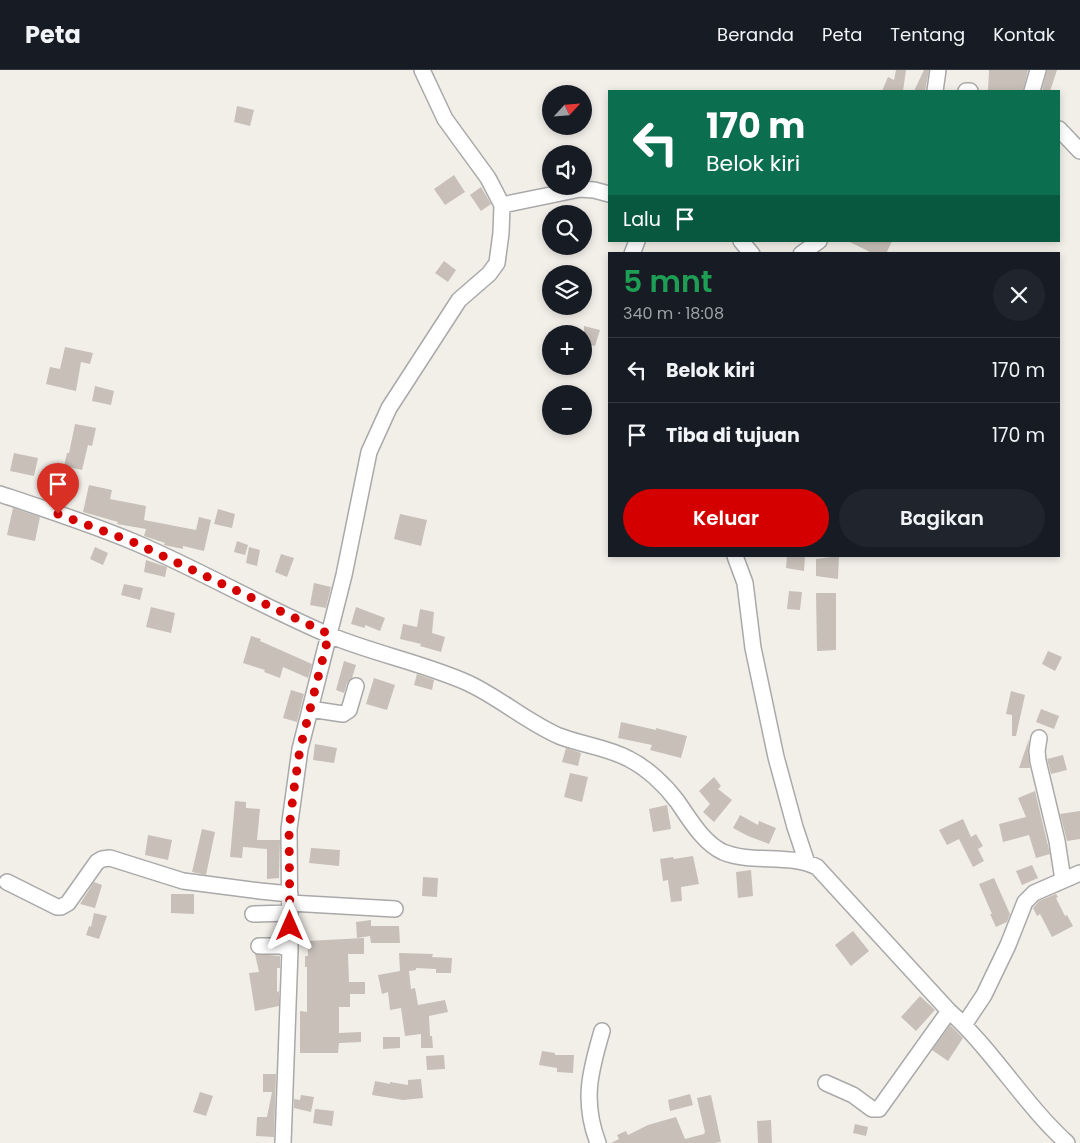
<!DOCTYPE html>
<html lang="id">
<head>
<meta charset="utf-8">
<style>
  :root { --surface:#171b24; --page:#20242c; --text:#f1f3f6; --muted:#9ea1a6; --line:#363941; --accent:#d40000 }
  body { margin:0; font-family:Poppins,sans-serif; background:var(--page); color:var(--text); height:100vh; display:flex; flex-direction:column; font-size:19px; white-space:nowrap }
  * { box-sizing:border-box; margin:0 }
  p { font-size:16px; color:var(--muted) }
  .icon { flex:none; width:28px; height:28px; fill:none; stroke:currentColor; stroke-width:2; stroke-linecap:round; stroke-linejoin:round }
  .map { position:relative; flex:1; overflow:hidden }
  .drawer { position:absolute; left:608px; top:182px; width:452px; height:305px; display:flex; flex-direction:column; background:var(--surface); border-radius:0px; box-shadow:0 2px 8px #0003 }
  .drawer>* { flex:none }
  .hud { position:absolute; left:608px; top:20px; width:452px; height:152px; border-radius:0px; box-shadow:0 2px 8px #0003; background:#0b6e4f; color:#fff; overflow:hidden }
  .needle { width:32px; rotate:64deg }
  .controls { position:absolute; left:542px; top:15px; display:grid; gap:10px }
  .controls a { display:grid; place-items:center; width:50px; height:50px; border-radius:50%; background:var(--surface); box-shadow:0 2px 8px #0003; font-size:25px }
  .pin { position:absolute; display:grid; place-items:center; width:42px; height:42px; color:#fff; margin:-51px -21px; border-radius:50% 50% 50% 0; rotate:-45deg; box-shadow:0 0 5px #0007 }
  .pin .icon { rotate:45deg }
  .me { position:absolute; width:55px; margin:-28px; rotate:0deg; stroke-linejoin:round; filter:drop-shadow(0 0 4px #0008) }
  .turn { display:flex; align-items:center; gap:18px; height:105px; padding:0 15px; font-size:22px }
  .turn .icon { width:65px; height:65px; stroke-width:2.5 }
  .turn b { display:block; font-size:35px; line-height:42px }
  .then { display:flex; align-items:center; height:48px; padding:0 15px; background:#0003; gap:10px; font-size:19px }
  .round { display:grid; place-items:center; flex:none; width:52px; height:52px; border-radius:26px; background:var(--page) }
  .summary { display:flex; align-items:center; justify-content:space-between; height:85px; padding:0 15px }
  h1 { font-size:30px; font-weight:600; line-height:38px; color:#1e9e55 }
  .button { display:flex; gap:10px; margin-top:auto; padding:10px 15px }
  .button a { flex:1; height:58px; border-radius:30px; background:var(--accent); color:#fff; font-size:20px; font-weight:600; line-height:58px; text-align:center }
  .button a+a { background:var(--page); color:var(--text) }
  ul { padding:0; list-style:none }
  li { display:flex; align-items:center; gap:15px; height:65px; padding:0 15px; border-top:1px solid var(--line) }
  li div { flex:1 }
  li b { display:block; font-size:19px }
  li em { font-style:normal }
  header { display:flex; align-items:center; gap:30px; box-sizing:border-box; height:70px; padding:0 25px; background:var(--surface); border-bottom:1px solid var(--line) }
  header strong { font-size:24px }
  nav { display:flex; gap:28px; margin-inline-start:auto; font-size:18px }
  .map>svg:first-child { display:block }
  .building { fill:#c7bfb8 }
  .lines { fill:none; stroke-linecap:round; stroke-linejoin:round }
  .minor-casing { stroke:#a9a9a9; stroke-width:18 }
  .minor { stroke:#fff; stroke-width:15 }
  .route { stroke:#d40000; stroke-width:9; stroke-dasharray:0 16.2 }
</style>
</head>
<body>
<header>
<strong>Peta</strong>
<nav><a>Beranda</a><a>Peta</a><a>Tentang</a><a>Kontak</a></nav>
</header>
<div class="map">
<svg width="1080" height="1073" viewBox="0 0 1080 1073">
  <rect width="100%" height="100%" fill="#f2efe9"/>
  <path class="building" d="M 896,0 L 906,0 L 903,21 L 882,21 L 888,7 L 894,10 Z
    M 924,0 L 929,0 L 925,21 L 914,21 Z
    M 989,0 L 1028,0 L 1023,21 L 988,21 Z
    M 1047,0 L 1057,0 L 1050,21 L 1042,21 Z
    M 237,36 L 254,40 L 250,56 L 234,52 Z
    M 454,105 L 465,122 L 445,135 L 434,119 Z
    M 481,117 L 491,134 L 481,141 L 470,125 Z
    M 848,171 L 892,171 L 886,184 L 874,184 Z
    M 444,191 L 456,200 L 448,212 L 435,203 Z
    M 584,256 L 600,260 L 595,276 L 584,273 Z
    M 65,277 L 93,283 L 90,294 L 81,292 L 76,321 L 46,314 L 50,297 L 60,299 Z
    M 95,316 L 114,321 L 111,335 L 92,331 Z
    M 75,354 L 96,358 L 92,376 L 88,375 L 82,400 L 64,396 L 67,383 L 69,383 Z
    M 14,383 L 38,388 L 34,406 L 10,401 Z
    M 89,415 L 112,420 L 110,429 L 146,436 L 144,450 L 196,460 L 199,447 L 211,450 L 204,481 L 183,476 L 183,479 L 164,475 L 165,473 L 144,466 L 146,459 L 117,454 L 118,452 L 83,442 Z
    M 13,438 L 40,447 L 35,471 L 7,465 Z
    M 218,439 L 235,444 L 232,458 L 214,454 Z
    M 400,444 L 427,450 L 421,476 L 394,469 Z
    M 237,471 L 248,475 L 245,485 L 234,482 Z
    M 95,477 L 108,483 L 103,495 L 90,489 Z
    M 249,477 L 260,480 L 257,496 L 246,493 Z
    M 281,484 L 294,488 L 287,507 L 275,502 Z
    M 787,486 L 805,486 L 804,501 L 786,498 Z
    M 839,486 L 838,509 L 816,506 L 816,489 Z
    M 146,490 L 167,497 L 165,507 L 144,502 Z
    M 314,513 L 331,517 L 326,538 L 310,535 Z
    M 124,514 L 143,518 L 140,530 L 121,525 Z
    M 789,521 L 802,522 L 800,540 L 787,539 Z
    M 816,523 L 836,523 L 836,580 L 817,581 Z
    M 151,537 L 175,543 L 171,563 L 146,557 Z
    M 356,537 L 385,548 L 380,561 L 365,555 L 365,558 L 351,554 Z
    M 420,539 L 434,542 L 432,563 L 445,567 L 441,582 L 420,576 L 421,574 L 400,569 L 403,554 L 417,557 Z
    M 251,566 L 261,569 L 260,571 L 312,594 L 308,608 L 283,597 L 280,608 L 264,602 L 265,600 L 243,593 Z
    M 1048,581 L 1062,587 L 1055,601 L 1042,594 Z
    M 344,591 L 356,595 L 352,608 L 347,613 L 344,623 L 336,620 Z
    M 417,604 L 434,610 L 432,620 L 414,615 Z
    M 374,608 L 395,615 L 387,640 L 366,634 Z
    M 291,620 L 304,624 L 297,652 L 283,648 Z
    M 1011,621 L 1025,625 L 1016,666 L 1012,666 L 1012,645 L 1006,644 Z
    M 1041,639 L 1059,646 L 1054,659 L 1036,652 Z
    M 621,652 L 656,660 L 656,658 L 687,666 L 681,688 L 650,680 L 652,675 L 618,668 Z
    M 1029,669 L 1028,682 L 1030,698 L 1019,698 Z
    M 315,674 L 337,678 L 334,693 L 313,690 Z
    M 566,678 L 581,683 L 578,696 L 562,692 Z
    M 1063,685 L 1067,700 L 1051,704 L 1047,689 Z
    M 570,703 L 588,707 L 582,732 L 564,727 Z
    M 714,707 L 721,716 L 718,719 L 732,730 L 714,752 L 703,742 L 710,734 L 699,721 Z
    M 1035,721 L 1050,784 L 1036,788 L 1029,765 L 1003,772 L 999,754 L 1026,747 L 1018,728 Z
    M 235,731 L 246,732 L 246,738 L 260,739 L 257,770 L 280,770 L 279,808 L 267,809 L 267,779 L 243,777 L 242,788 L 230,787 Z
    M 667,735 L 671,759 L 653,762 L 649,739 Z
    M 1080,741 L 1080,769 L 1067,771 L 1060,744 Z
    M 740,745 L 758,755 L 759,751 L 776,758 L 769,774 L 748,766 L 733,758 Z
    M 963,749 L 971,767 L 976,764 L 983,776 L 978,779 L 984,791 L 973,797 L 959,769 L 947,775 L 939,760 Z
    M 202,759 L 215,762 L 206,805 L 192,802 Z
    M 148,765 L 172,770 L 168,790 L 145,785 Z
    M 311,778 L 340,780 L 339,796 L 309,793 Z
    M 693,786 L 699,814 L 681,817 L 682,831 L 671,832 L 668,810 L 663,811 L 660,789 L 673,787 L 674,789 Z
    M 1032,795 L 1038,808 L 1022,815 L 1016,801 Z
    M 751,800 L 753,826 L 738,828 L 736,802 Z
    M 423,807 L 438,808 L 437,827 L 422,826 Z
    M 994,808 L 1010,844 L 1007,852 L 996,857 L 990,844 L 992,844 L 979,814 Z
    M 94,812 L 102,815 L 95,838 L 80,834 Z
    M 171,824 L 194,824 L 194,844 L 171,843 Z
    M 1056,824 L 1058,827 L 1056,828 L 1065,846 L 1067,845 L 1073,856 L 1052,867 L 1040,844 L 1037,846 L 1033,838 L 1039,831 Z
    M 94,843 L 107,846 L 99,869 L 86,865 L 89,856 L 91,857 Z
    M 371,850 L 371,856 L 399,856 L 400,873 L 371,873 L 370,866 L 357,868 L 356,852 Z
    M 853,861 L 869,881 L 851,896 L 835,875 Z
    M 364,868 L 364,884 L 348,884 L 349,912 L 365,912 L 365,924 L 350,924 L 350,937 L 339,937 L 339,963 L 361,962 L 361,972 L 339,973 L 338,983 L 300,983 L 300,941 L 307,942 L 307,897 L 305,897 L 305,886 L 308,886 L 307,871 Z
    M 399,883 L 433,884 L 432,887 L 452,888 L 451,903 L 436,903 L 436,899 L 416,898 L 416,900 L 409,901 L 411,919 L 415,918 L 418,935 L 445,930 L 448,942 L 429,946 L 430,966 L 432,966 L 433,978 L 421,978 L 421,964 L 405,966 L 401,938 L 390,940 L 388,922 L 382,924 L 378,905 L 400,901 Z
    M 255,884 L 280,886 L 280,898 L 277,898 L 277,922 L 279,921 L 279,936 L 255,941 L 249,903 L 259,902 Z
    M 920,926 L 935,940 L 916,961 L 901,947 Z
    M 950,955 L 963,968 L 948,991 L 932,980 Z
    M 383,967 L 400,967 L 400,978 L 383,979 Z
    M 542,981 L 555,983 L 555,985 L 574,985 L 573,1003 L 557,1002 L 557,998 L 539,995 Z
    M 444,985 L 445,999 L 427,1000 L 426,986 Z
    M 263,1004 L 276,1004 L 274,1067 L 256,1066 L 257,1047 L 267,1047 L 272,1022 L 263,1022 Z
    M 421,1009 L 423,1028 L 403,1030 L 372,1025 L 375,1011 L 390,1014 L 390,1012 L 408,1015 L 408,1010 Z
    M 200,1022 L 213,1026 L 206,1046 L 193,1042 Z
    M 690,1024 L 693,1035 L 670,1041 L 668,1030 Z
    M 301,1025 L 314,1027 L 311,1042 L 294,1038 L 294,1029 L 300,1030 Z
    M 711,1025 L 721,1072 L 715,1073 L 611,1073 L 619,1069 L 617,1065 L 626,1061 L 628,1065 L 648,1055 L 676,1047 L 685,1069 L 704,1064 L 705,1062 L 697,1028 Z
    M 315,1039 L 334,1041 L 332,1056 L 313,1053 Z
    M 771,1050 L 772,1073 L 758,1073 L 757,1051 Z
    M 855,1054 L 868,1057 L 866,1066 L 853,1063 Z"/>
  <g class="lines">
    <defs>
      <path id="minor" d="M 422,0 L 445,49 L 488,108 L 502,135
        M 935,21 L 938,0
        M 966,21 L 970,21
        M 1032,21 L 1038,0
        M 1059,59 L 1080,81
        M 741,171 L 752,184
        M 632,184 L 637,171
        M 801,184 L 819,171
        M 0,424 C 45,439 91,454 134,472 C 200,500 263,537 329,565 C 375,584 423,593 468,613 C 500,628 527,652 559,666 C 582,675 607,677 629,689 C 647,698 665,715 677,731 C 689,748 703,773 723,782 C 752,794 789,783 817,797 L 949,941 C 993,980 1023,1033 1067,1073
        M 735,486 L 745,513 L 753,578 L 776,687 L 795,757 L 807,793
        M 310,639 L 343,644 L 349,640 L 356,616
        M 1039,668 L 1037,681 L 1038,691 L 1057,771 L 1063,810
        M 7,812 L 57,837 L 61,837 L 68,833 L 97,792 L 102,789 L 110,788 L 183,811 L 260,821 L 290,824
        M 290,833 L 395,839
        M 253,844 L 290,843
        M 259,876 L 281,876 L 290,880
        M 964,955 L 984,925 L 1008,875 L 1025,832 L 1034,823 L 1080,803
        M 826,1013 L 853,1025 L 872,1039 L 879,1039 L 949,941
        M 283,1073 L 290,880 L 289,759 L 300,679 L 344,505 L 369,382 L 389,338 L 459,230 L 489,204 L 497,193 L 501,163 L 502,135 L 580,119 L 594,120 L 609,124
        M 598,1073 C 582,1031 590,1002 602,961"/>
    </defs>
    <use href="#minor" class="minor-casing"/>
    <use href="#minor" class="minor"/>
  </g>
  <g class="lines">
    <path class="route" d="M 58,444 L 133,472 L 329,564 L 300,679 L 294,719 L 289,759 L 290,856"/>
  </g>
</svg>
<div class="controls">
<a><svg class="needle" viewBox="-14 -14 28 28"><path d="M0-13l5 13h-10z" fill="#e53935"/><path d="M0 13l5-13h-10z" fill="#9ea1a6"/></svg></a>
<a><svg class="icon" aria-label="sound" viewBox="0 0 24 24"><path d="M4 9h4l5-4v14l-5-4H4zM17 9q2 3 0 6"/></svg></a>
<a><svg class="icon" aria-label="search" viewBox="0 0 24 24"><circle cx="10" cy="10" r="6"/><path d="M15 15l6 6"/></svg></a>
<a><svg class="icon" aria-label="layers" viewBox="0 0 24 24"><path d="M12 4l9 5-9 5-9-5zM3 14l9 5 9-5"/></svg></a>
<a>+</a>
<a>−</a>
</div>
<div class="pin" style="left:58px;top:444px;background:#d93025"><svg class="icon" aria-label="arrive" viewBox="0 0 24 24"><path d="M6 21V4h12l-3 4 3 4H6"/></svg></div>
<svg class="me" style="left:290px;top:856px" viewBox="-20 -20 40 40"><path d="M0-17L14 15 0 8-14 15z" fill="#d40000" stroke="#fff" stroke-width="4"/></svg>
<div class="hud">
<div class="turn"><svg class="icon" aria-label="left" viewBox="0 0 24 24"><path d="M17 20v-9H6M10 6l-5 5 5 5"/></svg><div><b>170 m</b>Belok kiri</div></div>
<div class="then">Lalu<svg class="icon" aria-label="arrive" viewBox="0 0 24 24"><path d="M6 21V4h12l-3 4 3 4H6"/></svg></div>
</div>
<section class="drawer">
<div class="summary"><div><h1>5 mnt</h1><p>340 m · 18:08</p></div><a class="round"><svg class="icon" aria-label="close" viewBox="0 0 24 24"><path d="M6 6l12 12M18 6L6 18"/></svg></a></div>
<ul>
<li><svg class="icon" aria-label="left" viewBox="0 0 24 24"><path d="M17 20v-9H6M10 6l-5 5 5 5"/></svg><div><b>Belok kiri</b></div><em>170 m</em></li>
<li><svg class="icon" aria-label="arrive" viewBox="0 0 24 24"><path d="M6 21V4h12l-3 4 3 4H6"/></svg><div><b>Tiba di tujuan</b></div><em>170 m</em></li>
</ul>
<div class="button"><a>Keluar</a><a>Bagikan</a></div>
</section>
</div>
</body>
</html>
